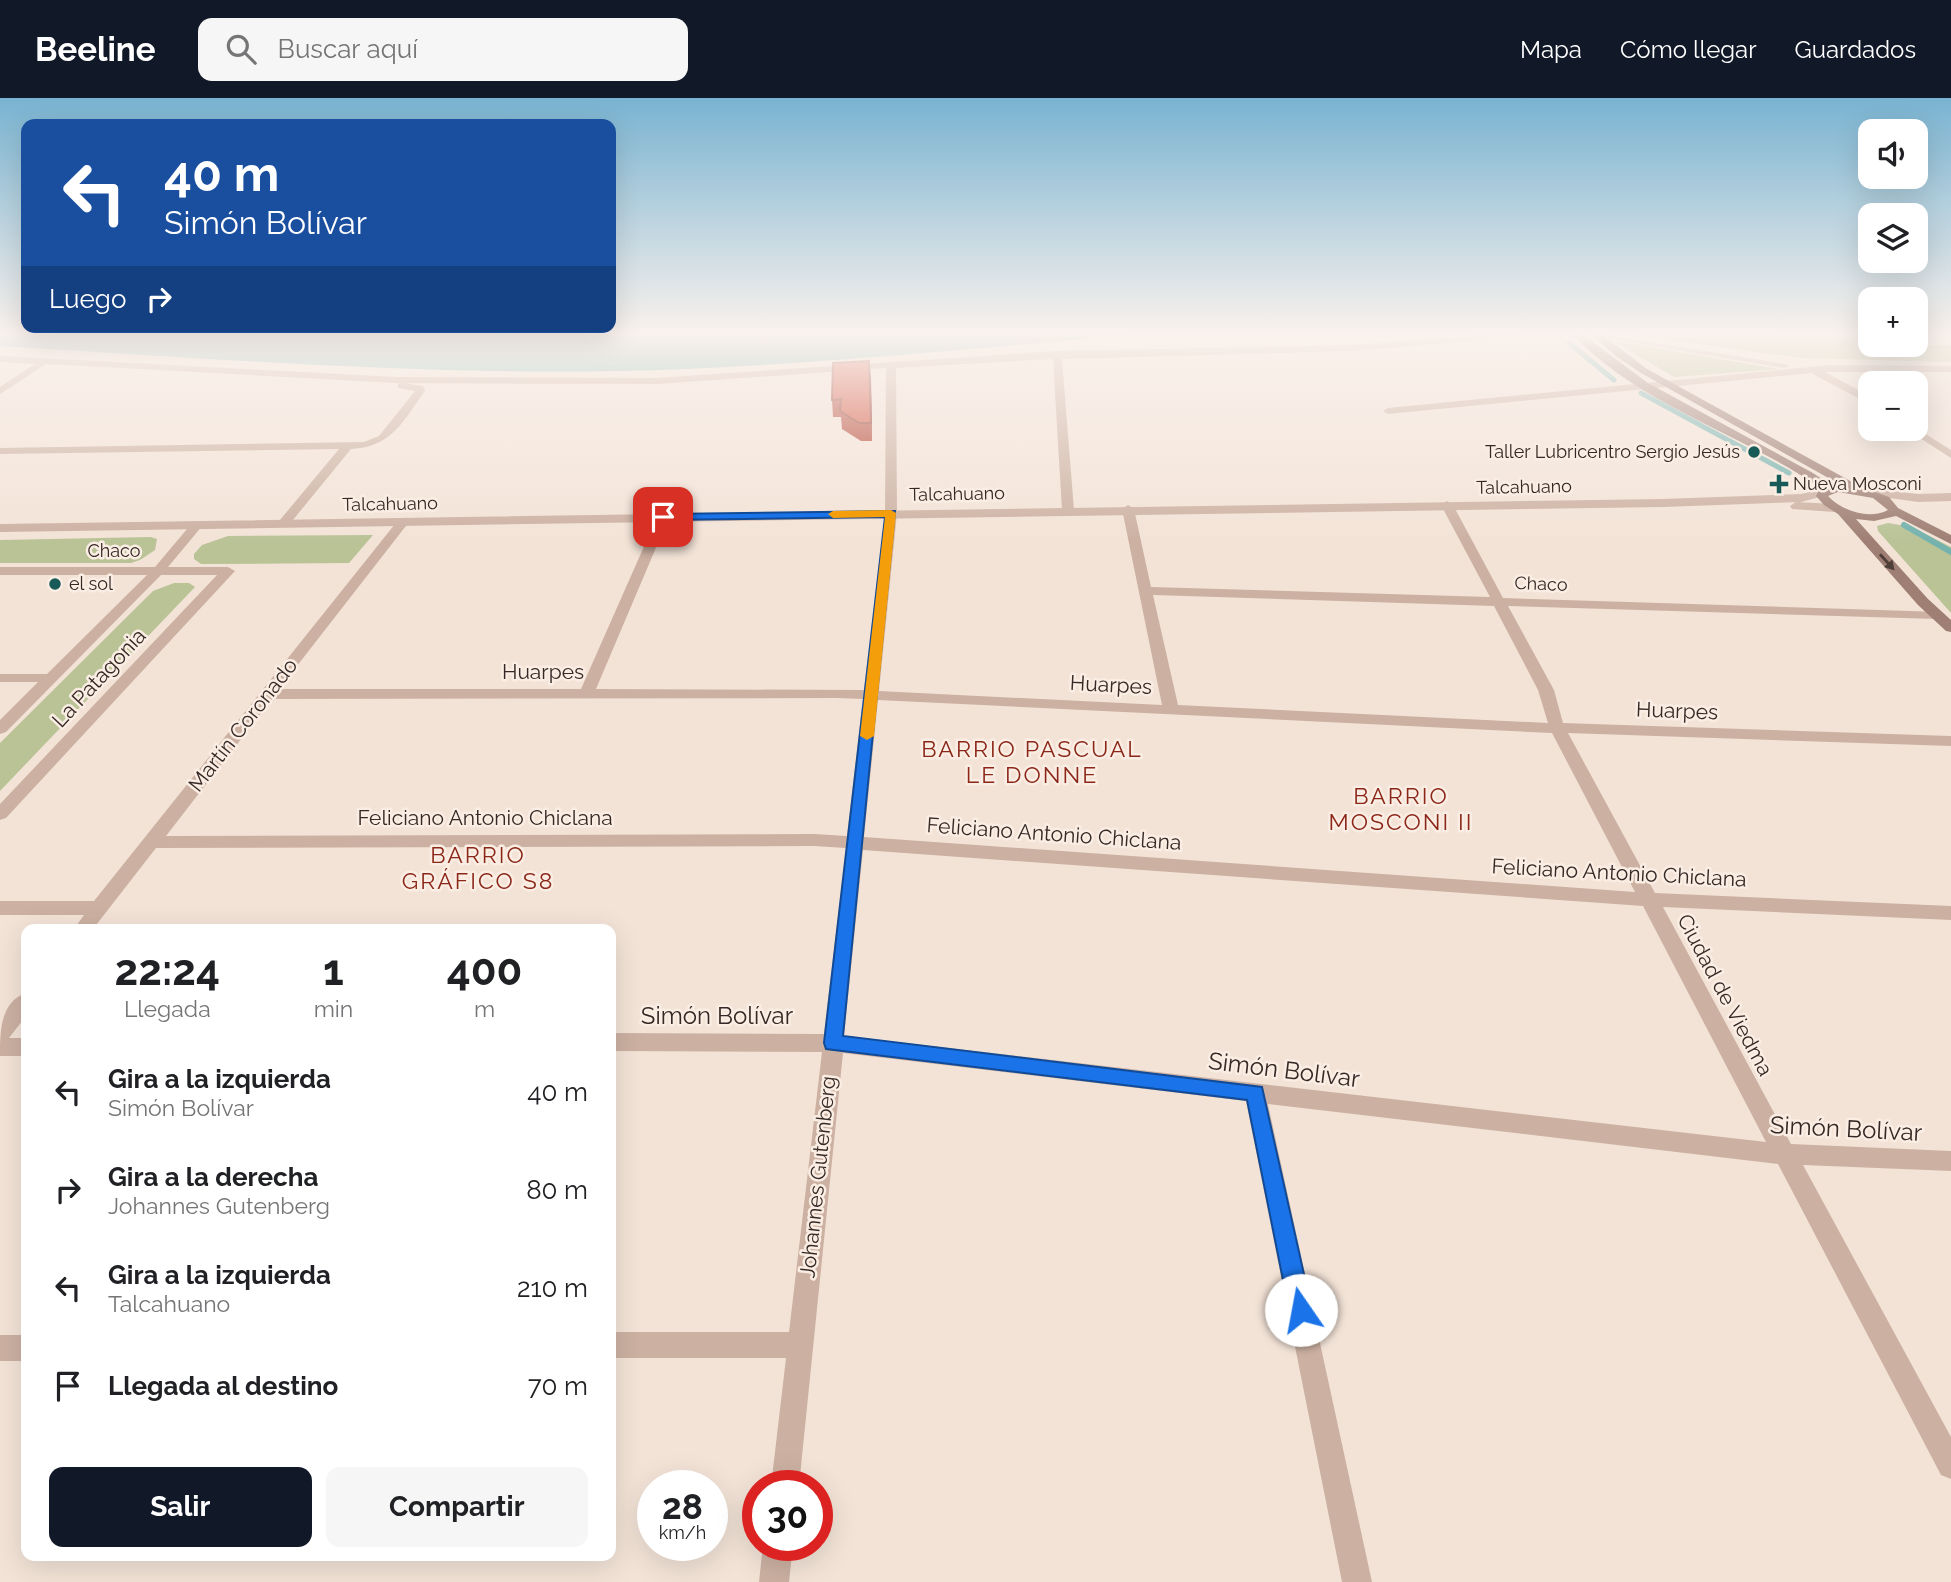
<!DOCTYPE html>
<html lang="es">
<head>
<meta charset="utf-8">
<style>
  :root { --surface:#fff; --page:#f6f6f6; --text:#202124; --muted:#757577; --accent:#111827 }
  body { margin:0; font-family:Raleway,sans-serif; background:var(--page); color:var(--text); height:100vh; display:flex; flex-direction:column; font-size:26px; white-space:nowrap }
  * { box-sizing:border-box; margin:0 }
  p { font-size:23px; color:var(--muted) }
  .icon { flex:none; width:38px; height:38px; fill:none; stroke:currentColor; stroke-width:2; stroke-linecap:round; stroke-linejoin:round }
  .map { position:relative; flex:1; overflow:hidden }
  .panel { position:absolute; left:21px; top:826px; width:595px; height:637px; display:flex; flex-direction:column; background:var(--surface); border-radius:14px; box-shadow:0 7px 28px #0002 }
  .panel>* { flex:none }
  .guide { position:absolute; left:21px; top:21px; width:595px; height:214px; border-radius:14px; box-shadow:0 7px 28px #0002; background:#1a4fa0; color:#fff; overflow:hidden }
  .fabs { position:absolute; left:1858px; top:21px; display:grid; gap:14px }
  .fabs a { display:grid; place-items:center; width:70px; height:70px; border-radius:14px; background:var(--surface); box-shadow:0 7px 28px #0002; font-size:35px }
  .speed { position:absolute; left:637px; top:1372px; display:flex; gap:14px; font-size:35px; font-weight:700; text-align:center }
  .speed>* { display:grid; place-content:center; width:91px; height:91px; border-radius:50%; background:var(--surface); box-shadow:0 7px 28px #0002; line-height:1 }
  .speed small { font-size:18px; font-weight:400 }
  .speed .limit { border:10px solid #d22; background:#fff; color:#111 }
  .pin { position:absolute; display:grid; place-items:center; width:60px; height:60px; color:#fff; margin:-30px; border-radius:14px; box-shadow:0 4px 10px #0006 }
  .me { position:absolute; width:77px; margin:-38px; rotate:348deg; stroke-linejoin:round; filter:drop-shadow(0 0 5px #0008) }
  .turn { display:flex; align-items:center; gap:24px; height:147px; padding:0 28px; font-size:32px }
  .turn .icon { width:91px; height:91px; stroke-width:2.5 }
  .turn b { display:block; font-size:49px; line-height:60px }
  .then { display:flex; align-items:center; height:66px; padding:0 28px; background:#0003; gap:14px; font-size:26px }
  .eta { display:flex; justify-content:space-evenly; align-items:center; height:119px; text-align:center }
  .eta b { font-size:42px; font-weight:700; line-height:49px }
  .action { display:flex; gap:14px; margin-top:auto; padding:14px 28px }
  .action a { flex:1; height:80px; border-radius:14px; background:var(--accent); color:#fff; font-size:28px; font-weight:700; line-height:80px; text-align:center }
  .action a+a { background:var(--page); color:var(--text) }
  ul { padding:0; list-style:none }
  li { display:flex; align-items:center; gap:21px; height:98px; padding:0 28px }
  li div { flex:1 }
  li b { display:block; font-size:26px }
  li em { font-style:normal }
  header { display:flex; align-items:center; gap:42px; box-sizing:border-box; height:98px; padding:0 35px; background:var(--accent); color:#fff }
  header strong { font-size:33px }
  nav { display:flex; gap:38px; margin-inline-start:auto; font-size:24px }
  .search { width:490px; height:63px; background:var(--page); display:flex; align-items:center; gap:18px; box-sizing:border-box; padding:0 24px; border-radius:14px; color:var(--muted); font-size:26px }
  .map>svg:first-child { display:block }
  .green { fill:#b9c396 }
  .water { fill:#74b2ae }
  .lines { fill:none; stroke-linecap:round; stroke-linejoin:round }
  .stream-far1 { stroke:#74b2ae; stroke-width:5 }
  .stream { stroke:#74b2ae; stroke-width:6 }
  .minor { fill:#ccb1a2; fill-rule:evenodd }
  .tertiary { fill:#ccb1a2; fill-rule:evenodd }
  .secondary { fill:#9f7f74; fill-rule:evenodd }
  .wall { fill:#b34130 }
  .shaded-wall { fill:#923527 }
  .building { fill:#d04c38; stroke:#923527; stroke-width:2 }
  .oneway { fill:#503e39 }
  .route { fill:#1a73e8; stroke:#114b97; stroke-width:2 }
  .slow { fill:#f59e0b }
  .poi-dot { fill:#185a57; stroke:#faede3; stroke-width:2.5 }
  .labels { text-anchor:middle; stroke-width:5; stroke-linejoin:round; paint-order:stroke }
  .far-poi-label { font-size:18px; fill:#362925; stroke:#faede3; text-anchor:start }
  .far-street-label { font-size:18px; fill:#362925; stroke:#faede3 }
  .street-label { font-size:21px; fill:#362925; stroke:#faede3 }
  .neighbourhood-label { font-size:23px; letter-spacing:2px; fill:#8b2718; stroke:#faede3 }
  .near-street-label { font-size:24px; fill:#362925; stroke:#faede3 }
</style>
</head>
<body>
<header>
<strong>Beeline</strong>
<div class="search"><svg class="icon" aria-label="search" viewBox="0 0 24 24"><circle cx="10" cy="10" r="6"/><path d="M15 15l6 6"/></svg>Buscar aquí</div>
<nav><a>Mapa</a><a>Cómo llegar</a><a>Guardados</a></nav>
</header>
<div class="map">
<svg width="1951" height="1484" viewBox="0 0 1951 1484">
  <rect width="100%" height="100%" fill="#f3e3d7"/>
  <path class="green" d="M 426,236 L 757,236 L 566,239 Z
    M 1625,236 L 1753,236 L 1871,242 L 1871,247 L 1951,247 L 1951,264 L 1801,260 Z
    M 1621,244 L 1779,271 L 1674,279 L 1617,245 Z
    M 1888,425 L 1912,429 L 1951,449 L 1951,515 L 1878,433 L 1877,428 Z
    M 373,437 L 349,465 L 201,466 L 194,461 L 194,456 L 202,447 L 228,438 Z
    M 151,439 L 157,441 L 155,452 L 140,462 L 131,465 L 0,465 L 0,442 Z
    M 174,485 L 189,485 L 195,489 L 0,693 L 0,645 L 153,493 Z"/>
  <path class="water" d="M 0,236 L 426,236 L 566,239 L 757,236 L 1144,236 C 969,250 792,270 616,273 C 410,277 205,260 0,248 Z"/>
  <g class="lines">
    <path class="stream-far1" d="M 1569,245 L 1614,282
      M 1641,295 L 1789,375"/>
    <path class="stream" d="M 1904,427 L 1951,454"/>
    <path class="minor" d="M 1487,236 L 1524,236 L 1519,239 L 1353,253 L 1062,261 L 1074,412 L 1068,416 L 1062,412 L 1053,261 L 896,270 L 897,415 L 879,593 L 1162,607 L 1122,411 L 1128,407 L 1134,411 L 1151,489 L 1490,499 L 1441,407 L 1447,403 L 1453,407 L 1503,500 L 1941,514 L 1941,520 L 1936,521 L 1508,508 L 1554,592 L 1563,625 L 1951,638 L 1951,648 L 1568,635 L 1655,795 L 1951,808 L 1951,822 L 1663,809 L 1791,1046 L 1951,1053 L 1951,1073 L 1803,1067 L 1951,1339 L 1951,1381 L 1941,1377 L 1778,1066 L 1268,1006 L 1372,1484 L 1342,1484 L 1246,1003 L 843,955 L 799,1388 L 771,1388 L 786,1260 L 611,1260 L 611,1234 L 789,1234 L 822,954 L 611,953 L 611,935 L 824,936 L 846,750 L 814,748 L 156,750 L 93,831 L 74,831 L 84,817 L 0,817 L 0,803 L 94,803 L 399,421 L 409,424 L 279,591 L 581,591 L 657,419 L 663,415 L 669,419 L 596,591 L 864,592 L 885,415 L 886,270 L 656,286 L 397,285 L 46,266 L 0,296 L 0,289 L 35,266 L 0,264 L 0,258 L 397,279 L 656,280 L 1057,253 L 1353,247 ZM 1153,497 L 1494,508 L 1538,592 L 1548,625 L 1178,607 ZM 836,600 L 863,601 L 847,738 L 814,736 L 166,738 L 272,601 ZM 878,602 L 1552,635 L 1635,794 L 864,739 ZM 863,752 L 1643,808 L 1766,1044 L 844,938 Z
      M 1580,236 L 1602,236 L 1790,267 L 1785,270 Z
      M 1831,267 L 1951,268 L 1951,274 L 1825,274 L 1871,299 L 1871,307 L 1811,275 L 1388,316 L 1383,313 L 1388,310 Z
      M 402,285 L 423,288 L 425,293 C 403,323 392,349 351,351 L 288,428 L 284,429 L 278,425 L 280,422 L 339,351 L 0,356 L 0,350 L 364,344 L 379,338 L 415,293 L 398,290 L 398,286 Z
      M 1916,330 L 1951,352 L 1951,360 L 1906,331 Z
      M 197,423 L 203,427 L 168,469 L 228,469 L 235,473 L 6,720 L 0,722 L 0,706 L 217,477 L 161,477 L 6,634 L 0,636 L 0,622 L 38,584 L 0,584 L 0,576 L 47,576 L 147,477 L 0,477 L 0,469 L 155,469 L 193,424 Z
      M 26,895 L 26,918 L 9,940 L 26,940 L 26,958 L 0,958 C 0,934 0,904 26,895 Z
      M 0,1237 L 26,1237 L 26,1263 L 0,1263 Z
      M 763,1447 L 793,1447 L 789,1484 L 759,1484 Z"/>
    <path class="tertiary" d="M 1865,390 L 1918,396 L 1951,395 L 1951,403 L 1918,404 L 1861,396 L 1859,394 Z
      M 1823,391 L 1827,393 L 1827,397 L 1801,404 L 1663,409 L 0,434 L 0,426 L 1663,401 L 1801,396 Z
      M 1796,404 L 1835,406 L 1841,410 L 1835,414 L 1792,411 L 1790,408 Z"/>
    <path class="secondary" d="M 1572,236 L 1582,236 L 1648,285 L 1813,375 L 1825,383 L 1828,389 L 1841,387 L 1641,275 L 1617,259 L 1591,236 L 1601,236 L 1647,271 L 1863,390 L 1889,399 L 1898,410 L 1951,437 L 1951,446 L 1896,418 L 1874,423 L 1856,421 L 1928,501 L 1951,522 L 1951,534 L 1946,533 L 1918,507 L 1838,416 L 1824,407 L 1816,398 L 1818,394 L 1816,387 C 1738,334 1638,306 1572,236 ZM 1838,394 L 1873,400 L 1888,412 C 1869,422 1842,413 1828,398 Z"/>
  </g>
  <path class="wall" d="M 871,280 L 872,343 L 861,343 L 842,331 L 841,319 L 833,319 L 832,302 Z"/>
  <path class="shaded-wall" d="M 869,263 L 871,280 L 872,343 L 871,325 Z"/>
  <path class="building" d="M 869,263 L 871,325 L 859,325 L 840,313 L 841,301 L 832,302 L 833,265 Z"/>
  <defs><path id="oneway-solid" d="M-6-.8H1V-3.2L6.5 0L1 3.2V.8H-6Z" transform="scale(1.75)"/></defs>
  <use class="oneway" href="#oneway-solid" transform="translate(1887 464) rotate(48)"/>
  <linearGradient id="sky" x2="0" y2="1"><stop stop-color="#79b3d1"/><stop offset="0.53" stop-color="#faf2ed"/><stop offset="1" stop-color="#faf2ed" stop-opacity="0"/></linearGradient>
  <rect width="1951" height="444" fill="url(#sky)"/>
  <path class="route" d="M 895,413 L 843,938 L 1262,989 L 1312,1212 L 1309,1220 L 1301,1224 L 1292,1220 L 1289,1212 L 1247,1002 L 826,951 L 824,945 L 885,419 L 663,422 L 658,419 L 663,416 Z"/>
  <path class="slow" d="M 891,412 L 896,415 L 874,638 L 867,642 L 860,638 L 885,419 L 833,420 L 828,416 L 833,413 Z"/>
  <g class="poi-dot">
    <circle cx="1754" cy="354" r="7"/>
    <path d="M1775.5 375.5h7v7h7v7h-7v7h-7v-7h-7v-7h7z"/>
    <circle cx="55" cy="486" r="7"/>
  </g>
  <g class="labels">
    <g class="far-poi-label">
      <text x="1740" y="360" text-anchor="end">Taller Lubricentro Sergio Jesús</text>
      <text x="1793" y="392">Nueva Mosconi</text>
      <text x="69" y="492">el sol</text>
    </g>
    <g class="far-street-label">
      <text transform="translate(1524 389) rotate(-1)" y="6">Talcahuano</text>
      <text transform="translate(957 396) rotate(-1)" y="6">Talcahuano</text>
      <text transform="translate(390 406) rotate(-1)" y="6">Talcahuano</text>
      <text x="114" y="459">Chaco</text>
      <text transform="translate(1541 486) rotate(2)" y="6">Chaco</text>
    </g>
    <g class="street-label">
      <text x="543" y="581">Huarpes</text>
      <text transform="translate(99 580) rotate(-47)" y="7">La Patagonia</text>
      <text transform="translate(1111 587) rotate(3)" y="7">Huarpes</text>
      <text transform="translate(1677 613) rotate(2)" y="7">Huarpes</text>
      <text transform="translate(243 627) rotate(-52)" y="7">Martín Coronado</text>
      <text x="485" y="727">Feliciano Antonio Chiclana</text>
      <text transform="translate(1054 736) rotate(4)" y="7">Feliciano Antonio Chiclana</text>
      <text transform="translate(1619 775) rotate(3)" y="7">Feliciano Antonio Chiclana</text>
      <text transform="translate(1725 897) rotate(62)" y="7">Ciudad de Viedma</text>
      <text transform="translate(818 1079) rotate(-84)" y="7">Johannes Gutenberg</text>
    </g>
    <g class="neighbourhood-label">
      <text x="1032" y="659">BARRIO PASCUAL<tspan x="1032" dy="26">LE DONNE</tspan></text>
      <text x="1401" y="706">BARRIO<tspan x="1401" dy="26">MOSCONI II</tspan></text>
      <text x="478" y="765">BARRIO<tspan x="478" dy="26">GRÁFICO S8</tspan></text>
    </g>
    <g class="near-street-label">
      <text x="717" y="926">Simón Bolívar</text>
      <text transform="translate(1284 972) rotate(7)" y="8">Simón Bolívar</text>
      <text transform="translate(1846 1031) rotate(3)" y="8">Simón Bolívar</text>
    </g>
  </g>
</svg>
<div class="fabs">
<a><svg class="icon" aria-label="sound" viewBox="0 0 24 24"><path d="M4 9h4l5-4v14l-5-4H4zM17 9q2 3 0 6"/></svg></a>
<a><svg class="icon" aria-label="layers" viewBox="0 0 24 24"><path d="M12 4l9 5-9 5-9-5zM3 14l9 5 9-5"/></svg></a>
<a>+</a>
<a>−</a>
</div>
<div class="speed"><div>28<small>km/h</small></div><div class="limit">30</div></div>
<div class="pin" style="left:663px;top:419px;background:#d93025"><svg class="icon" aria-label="arrive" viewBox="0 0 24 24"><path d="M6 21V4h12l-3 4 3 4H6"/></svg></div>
<svg class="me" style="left:1301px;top:1212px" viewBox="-20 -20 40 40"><circle r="19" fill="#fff"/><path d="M0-13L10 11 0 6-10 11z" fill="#1a73e8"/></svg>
<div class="guide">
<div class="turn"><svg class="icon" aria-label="left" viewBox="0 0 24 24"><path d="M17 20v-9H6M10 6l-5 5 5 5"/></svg><div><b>40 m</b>Simón Bolívar</div></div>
<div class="then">Luego<svg class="icon" aria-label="right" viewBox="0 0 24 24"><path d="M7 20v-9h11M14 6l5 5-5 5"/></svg></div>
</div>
<section class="panel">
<div class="eta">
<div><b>22:24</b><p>Llegada</p></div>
<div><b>1</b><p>min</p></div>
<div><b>400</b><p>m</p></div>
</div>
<ul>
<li><svg class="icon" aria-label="left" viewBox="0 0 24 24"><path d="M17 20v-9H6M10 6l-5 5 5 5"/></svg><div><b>Gira a la izquierda</b><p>Simón Bolívar</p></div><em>40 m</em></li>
<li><svg class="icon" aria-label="right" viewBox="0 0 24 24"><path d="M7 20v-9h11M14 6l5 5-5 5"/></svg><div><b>Gira a la derecha</b><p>Johannes Gutenberg</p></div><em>80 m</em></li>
<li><svg class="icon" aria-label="left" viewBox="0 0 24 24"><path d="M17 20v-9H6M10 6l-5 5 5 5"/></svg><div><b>Gira a la izquierda</b><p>Talcahuano</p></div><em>210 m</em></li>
<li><svg class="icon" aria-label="arrive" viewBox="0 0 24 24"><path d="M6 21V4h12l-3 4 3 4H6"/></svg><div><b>Llegada al destino</b></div><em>70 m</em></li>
</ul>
<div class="action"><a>Salir</a><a>Compartir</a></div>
</section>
</div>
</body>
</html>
